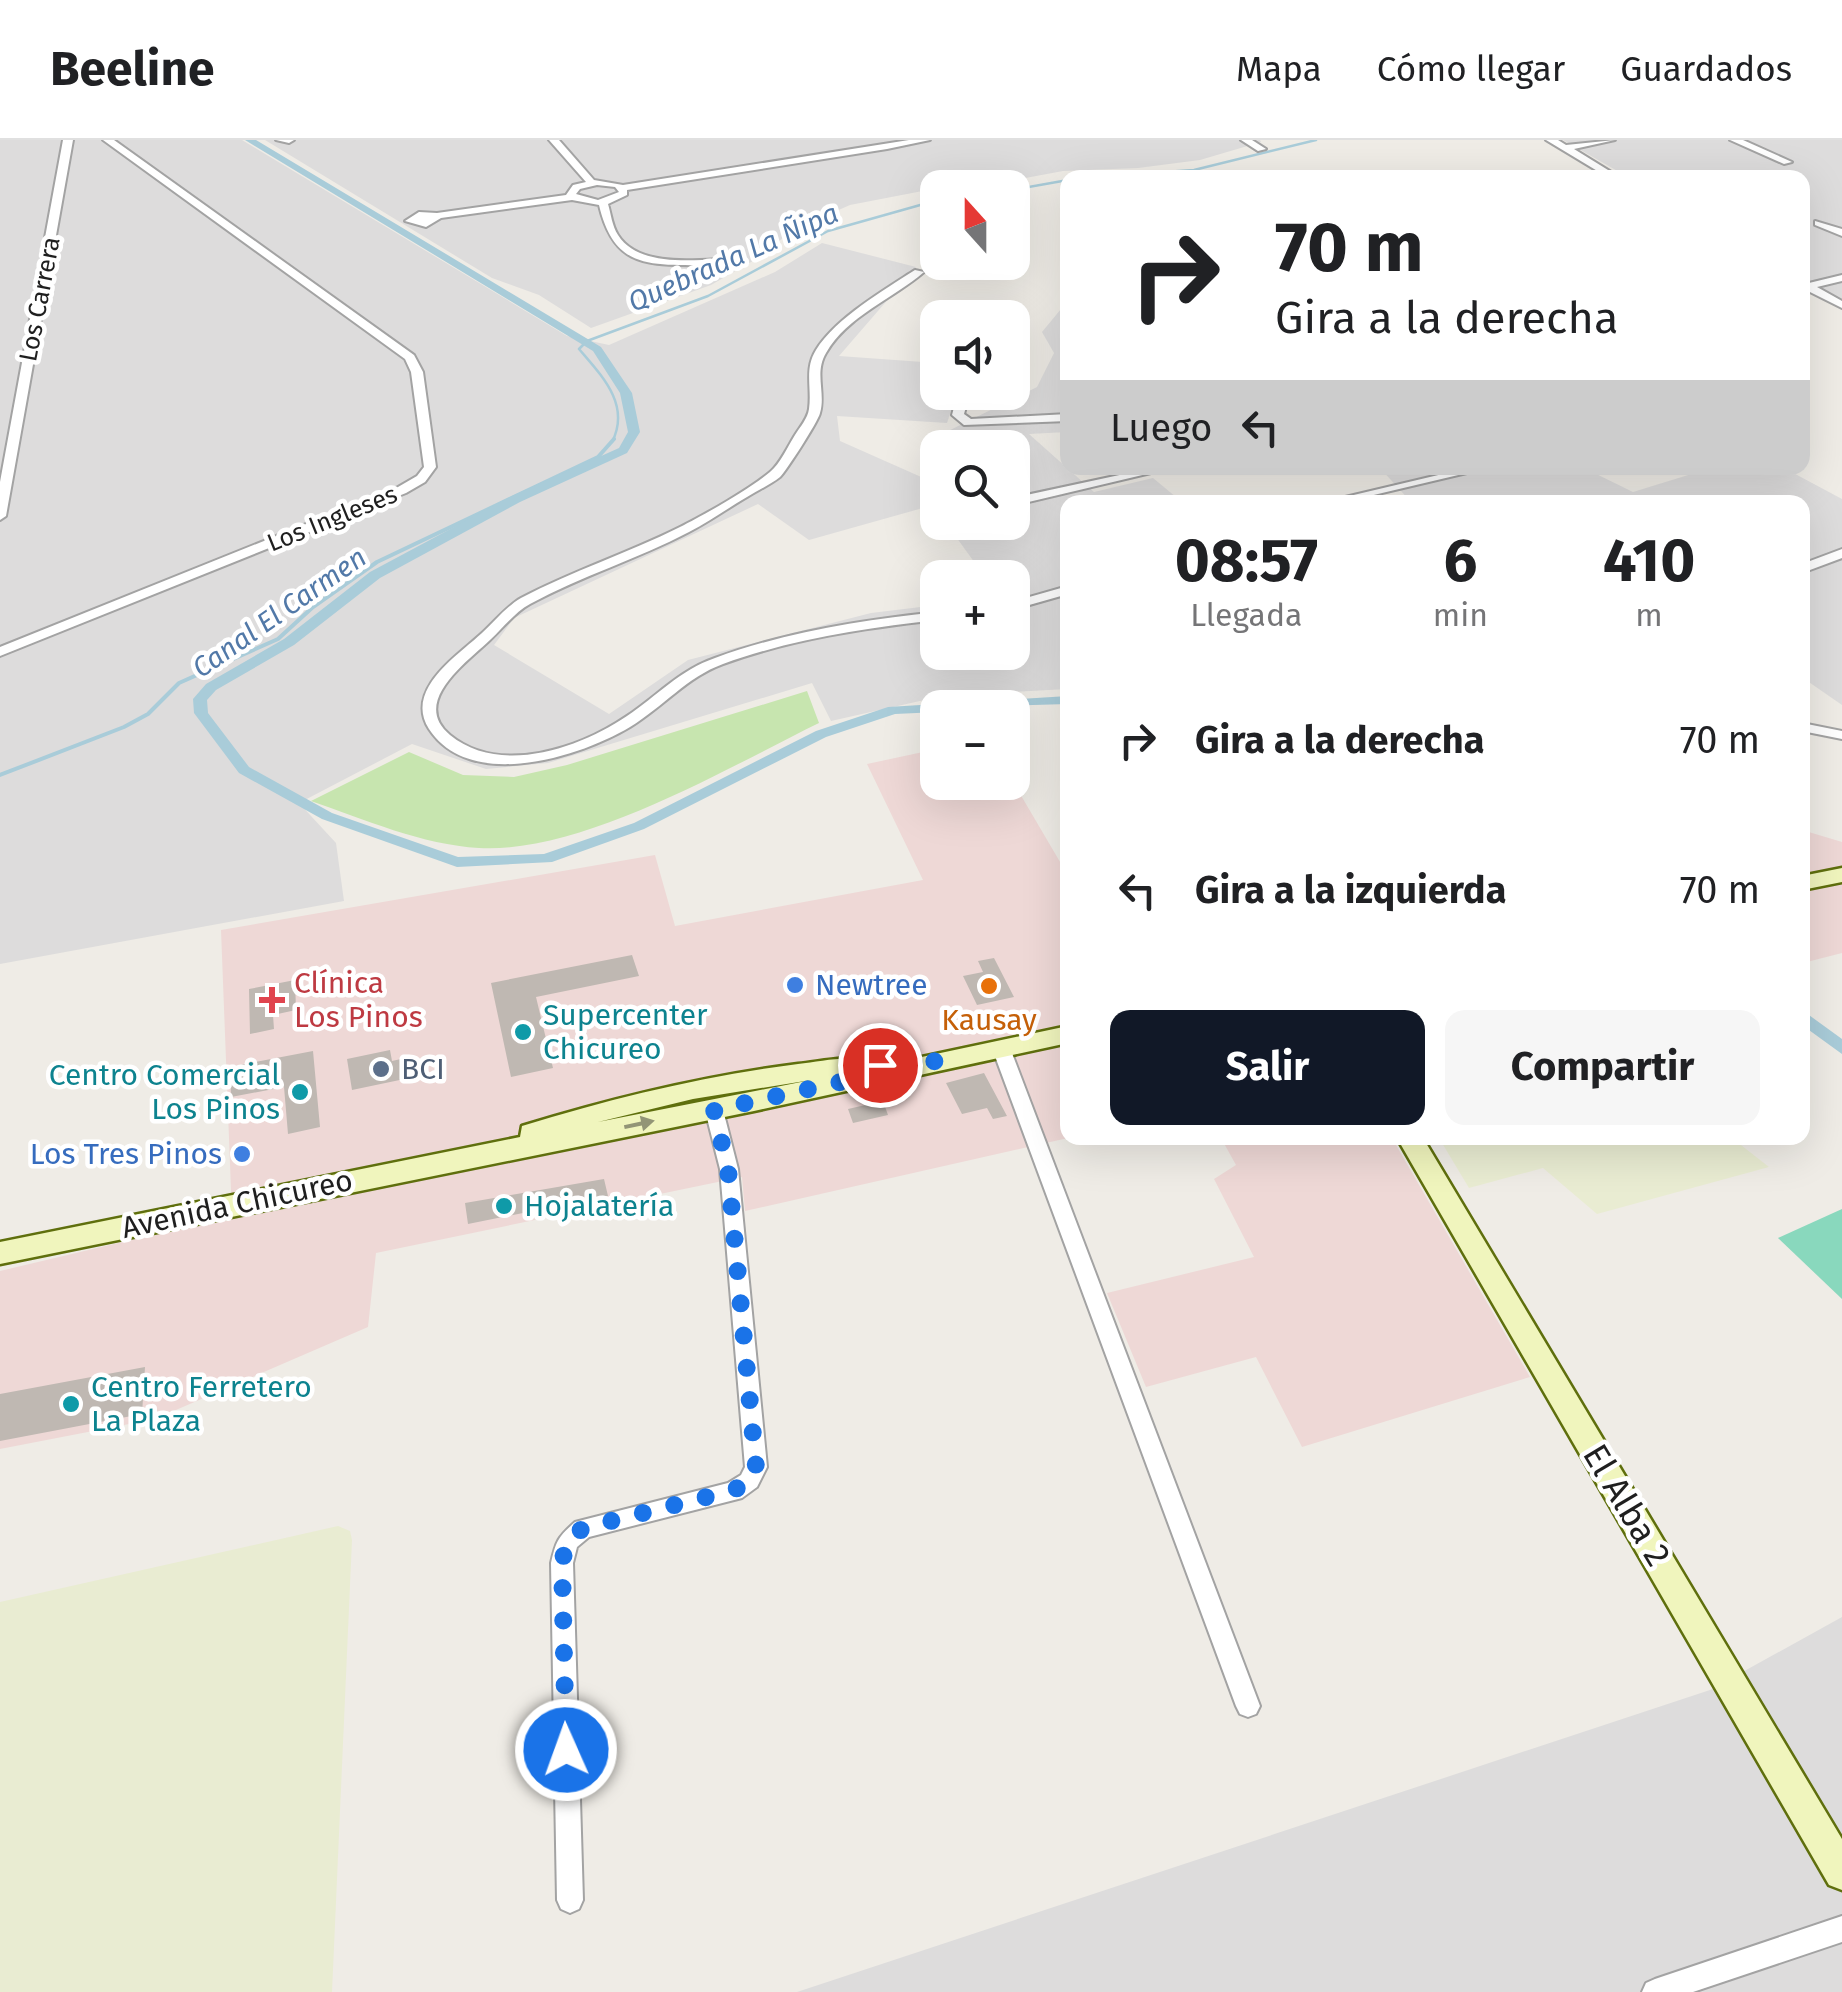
<!DOCTYPE html>
<html lang="es">
<head>
<meta charset="utf-8">
<style>
  :root { --surface:#fff; --page:#f6f6f6; --text:#202124; --muted:#757577; --line:#e0e0e0; --accent:#111827 }
  body { margin:0; font-family:"Fira Sans",sans-serif; background:var(--page); color:var(--text); height:100vh; display:flex; flex-direction:column; font-size:38px; white-space:nowrap }
  * { box-sizing:border-box; margin:0 }
  p { font-size:32px; color:var(--muted) }
  .icon { flex:none; width:55px; height:55px; fill:none; stroke:currentColor; stroke-width:2; stroke-linecap:round; stroke-linejoin:round }
  .map { position:relative; flex:1; overflow:hidden }
  .drawer { position:absolute; left:1060px; top:355px; width:750px; height:650px; display:flex; flex-direction:column; background:var(--surface); border-radius:20px; box-shadow:0 10px 40px #0002 }
  .drawer>* { flex:none }
  .guide { position:absolute; left:1060px; top:30px; width:750px; height:305px; border-radius:20px; box-shadow:0 10px 40px #0002; background:#fff; color:var(--text); overflow:hidden }
  .needle { width:65px; rotate:339deg }
  .controls { position:absolute; left:920px; top:30px; display:grid; gap:20px }
  .controls a { display:grid; place-items:center; width:110px; height:110px; border-radius:20px; background:var(--surface); box-shadow:0 10px 40px #0002; font-size:50px }
  .pin { position:absolute; display:grid; place-items:center; width:85px; height:85px; color:#fff; margin:-42px; border:5px solid #fff; border-radius:50%; box-shadow:0 2px 10px #0007 }
  .me { position:absolute; width:110px; margin:-55px; rotate:358deg; stroke-linejoin:round; filter:drop-shadow(0 0 8px #0008) }
  .turn { display:flex; align-items:center; gap:35px; height:210px; padding:0 50px; font-size:45px }
  .turn .icon { width:130px; height:130px; stroke-width:2.5 }
  .turn b { display:block; font-size:70px; line-height:85px }
  .then { display:flex; align-items:center; height:95px; padding:0 50px; background:#0003; gap:20px; font-size:38px }
  .eta { display:flex; justify-content:space-evenly; align-items:center; height:170px; text-align:center }
  .eta b { font-size:60px; font-weight:700; line-height:70px }
  .action { display:flex; gap:20px; margin-top:auto; padding:20px 50px }
  .action a { flex:1; height:115px; border-radius:20px; background:var(--accent); color:#fff; font-size:40px; font-weight:700; line-height:115px; text-align:center }
  .action a+a { background:var(--page); color:var(--text) }
  ul { padding:0; list-style:none }
  li { display:flex; align-items:center; gap:30px; height:150px; padding:0 50px }
  li div { flex:1 }
  li b { display:block; font-size:38px }
  li em { font-style:normal }
  header { display:flex; align-items:center; gap:60px; box-sizing:border-box; height:140px; padding:0 50px; background:var(--surface); border-bottom:2px solid var(--line) }
  header strong { font-size:48px }
  nav { display:flex; gap:55px; margin-inline-start:auto; font-size:35px }
  .map>svg:first-child { display:block }
  .residential { fill:#dddcdc }
  .commercial { fill:#eed8d6 }
  .farmland { fill:#e9ecd2 }
  .grass { fill:#c7e5af }
  .pitch { fill:#89d8bd }
  .lines { fill:none; stroke-linecap:round; stroke-linejoin:round }
  .stream-far1 { stroke:#a9ccd9; stroke-width:2.5 }
  .stream { stroke:#a9ccd9; stroke-width:4 }
  .canal { fill:#a9ccd9; fill-rule:evenodd }
  .building { fill:#bfb8b2 }
  .street-casing { stroke:#a3a3a3; stroke-width:4 }
  .secondary-casing { stroke:#5f6f0d; stroke-width:5 }
  .street { fill:#fff; fill-rule:evenodd }
  .secondary { fill:#f0f5bd; fill-rule:evenodd }
  .oneway { fill:#929576 }
  .route { stroke:#1a73e8; stroke-width:18; stroke-dasharray:0 32.4 }
  .shop-dot { fill:#3f7fe0; stroke:#fff; stroke-width:4 }
  .food-dot { fill:#e8710a; stroke:#fff; stroke-width:4 }
  .health-dot { fill:#e0444e; stroke:#fff; stroke-width:4 }
  .culture-dot { fill:#0f9aa8; stroke:#fff; stroke-width:4 }
  .service-dot { fill:#5c6f8a; stroke:#fff; stroke-width:4 }
  .labels { text-anchor:middle; stroke-width:9; stroke-linejoin:round; paint-order:stroke }
  .far-street-label { font-size:25px; fill:#1f1f1f; stroke:#fff }
  .far-water-label { font-size:28px; font-style:italic; fill:#5279a8; stroke:#fff }
  .health-label { font-size:30px; fill:#be3a42; stroke:#fff; text-anchor:start }
  .shop-label { font-size:30px; fill:#366cbe; stroke:#fff; text-anchor:start }
  .culture-label { font-size:30px; fill:#0d838f; stroke:#fff; text-anchor:start }
  .food-label { font-size:30px; fill:#c56008; stroke:#fff }
  .service-label { font-size:30px; fill:#4e5e75; stroke:#fff; text-anchor:start }
  .street-label { font-size:30px; fill:#1f1f1f; stroke:#fff }
  .near-street-label { font-size:35px; fill:#1f1f1f; stroke:#fff }
</style>
</head>
<body>
<header>
<strong>Beeline</strong>
<nav><a>Mapa</a><a>Cómo llegar</a><a>Guardados</a></nav>
</header>
<div class="map">
<svg width="1842" height="1852" viewBox="0 0 1842 1852">
  <rect width="100%" height="100%" fill="#efece6"/>
  <path class="residential" d="M 0,0 L 242,0 L 567,196 L 609,205 L 775,132 L 822,103 L 916,127 L 839,216 L 937,223 L 938,252 L 957,253 L 947,283 L 837,276 L 840,301 L 937,344 L 937,364 L 809,400 L 758,364 L 514,478 L 494,505 L 609,574 L 688,520 L 871,473 L 937,465 L 938,512 L 1012,512 L 1012,438 L 985,437 L 946,383 L 1012,382 L 1012,308 L 955,307 L 942,294 L 1037,247 L 1054,213 L 1042,192 L 1061,169 L 1067,167 L 1067,292 L 1029,294 L 1094,352 L 1153,338 L 1182,362 L 1068,362 L 1067,549 L 942,556 L 831,581 L 812,543 L 548,623 L 486,629 L 412,604 L 299,663 L 336,703 L 344,761 L 0,824 Z
    M 265,0 L 1260,0 L 1261,2 L 1200,20 L 1138,28 L 1063,31 L 998,43 L 938,48 L 850,65 L 793,90 L 758,118 L 711,145 L 591,188 L 539,155 L 492,138 Z
    M 1563,0 L 1842,0 L 1842,160 L 1803,137 L 1802,38 L 1628,37 Z
    M 1380,328 L 1584,328 L 1633,352 L 1711,328 L 1784,328 L 1842,359 L 1842,565 L 1803,538 L 1802,362 L 1411,362 Z
    M 1842,1477 L 1842,1852 L 797,1852 L 1710,1550 Z"/>
  <path class="commercial" d="M 937,609 L 938,642 L 1013,642 L 1063,727 L 1067,727 L 1068,998 L 745,1071 L 742,1037 L 376,1113 L 368,1187 L 155,1279 L 0,1309 L 0,1131 L 232,1076 L 221,790 L 655,715 L 675,786 L 923,740 L 867,624 Z
    M 1802,690 L 1842,702 L 1842,813 L 1803,823 Z
    M 1221,998 L 1392,998 L 1530,1237 L 1302,1307 L 1256,1217 L 1146,1247 L 1107,1153 L 1254,1117 L 1214,1039 L 1236,1025 Z"/>
  <path class="farmland" d="M 1439,998 L 1732,998 L 1769,1027 L 1597,1074 L 1543,1028 L 1469,1048 Z
    M 338,1386 L 350,1391 L 352,1400 L 332,1852 L 0,1852 L 0,1462 Z"/>
  <path class="grass" d="M 807,551 L 819,583 C 727,628 582,714 479,708 C 423,705 363,679 311,661 L 409,612 L 463,635 L 514,637 L 567,625 Z"/>
  <path class="pitch" d="M 1842,1069 L 1842,1159 L 1778,1098 Z"/>
  <g class="lines">
    <path class="stream-far1" d="M 1075,38 L 1194,30 L 1316,0
      M 1012,50 L 1068,40
      M 612,302 C 631,265 602,236 579,209 L 587,201 L 708,156 L 828,91 L 938,60"/>
    <path class="stream" d="M 0,635 L 124,587 L 148,574 L 179,543 L 278,499 L 313,467 L 377,422 L 598,317 L 614,299"/>
    <path class="canal" d="M 245,0 L 256,0 L 601,207 L 632,253 L 640,292 L 627,313 L 520,362 L 380,438 L 294,505 L 216,550 L 207,560 L 208,573 L 249,627 L 332,673 L 458,717 L 544,714 L 634,683 L 816,591 L 888,567 L 1068,556 L 1068,564 L 938,568 L 938,572 L 895,574 L 826,597 L 644,689 L 552,722 L 457,727 L 322,679 L 239,633 L 194,573 L 193,559 L 206,544 L 284,499 L 370,432 L 512,356 L 619,308 L 628,292 L 620,253 L 593,211 Z
      M 1802,870 L 1842,899 L 1842,914 L 1802,885 Z"/>
  </g>
  <path class="building" d="M 632,815 L 639,836 L 536,857 L 553,928 L 511,937 L 491,843 Z
    M 994,818 L 1014,857 L 977,865 L 963,836 L 983,832 L 978,821 Z
    M 295,840 L 296,870 L 273,875 L 274,889 L 250,894 L 249,849 Z
    M 390,910 L 392,921 L 410,917 L 414,937 L 352,950 L 347,919 Z
    M 313,911 L 320,987 L 288,994 L 284,947 L 231,957 L 230,927 Z
    M 984,933 L 1007,976 L 993,979 L 987,968 L 962,974 L 946,943 Z
    M 883,961 L 888,975 L 853,983 L 848,969 Z
    M 604,1039 L 608,1056 L 468,1084 L 465,1063 Z
    M 145,1227 L 142,1274 L 0,1301 L 0,1254 Z"/>
  <g class="lines">
    <defs>
      <path id="street" d="M 63,0 L 73,0 L 6,376 L 0,380 L 0,342 Z
        M 103,0 L 114,0 L 414,215 L 423,232 L 436,327 L 425,342 L 406,353 L 0,516 L 0,507 L 398,347 L 417,336 L 424,327 L 411,232 L 405,219 Z
        M 276,0 L 294,0 L 289,3 Z
        M 549,0 L 559,0 L 594,40 L 623,45 L 909,0 L 930,0 L 887,9 L 627,50 L 627,55 L 608,64 C 611,74 612,86 618,95 C 637,125 687,121 717,119 L 719,116 L 734,114 L 747,123 C 733,132 725,126 710,126 C 653,123 615,133 599,65 L 572,60 L 441,78 L 426,87 L 405,81 L 419,72 L 437,73 L 566,55 L 573,45 L 586,42 ZM 597,45 L 615,47 L 619,52 L 598,60 L 576,54 L 580,49 Z
        M 1241,0 L 1252,0 L 1266,9 L 1258,11 Z
        M 1546,0 L 1558,0 L 1566,5 L 1615,0 L 1574,9 L 1621,38 L 1609,38 Z
        M 1730,0 L 1743,0 L 1792,22 L 1784,24 Z
        M 1815,81 L 1842,89 L 1842,96 L 1815,85 Z
        M 915,130 L 924,132 C 893,159 847,176 826,213 C 814,233 826,253 820,273 C 818,282 786,331 780,337 C 770,345 758,350 747,357 C 728,368 709,382 689,392 C 638,419 581,436 530,464 C 515,472 503,488 490,500 C 467,522 410,562 450,595 C 500,636 580,608 627,576 C 657,556 680,530 715,518 C 786,492 862,480 938,472 L 938,480 C 865,488 792,499 723,524 C 687,537 663,567 630,587 C 580,617 470,652 429,589 C 404,550 457,516 482,493 C 494,482 507,466 521,458 C 572,431 628,413 680,387 C 704,375 750,349 770,332 C 780,324 788,306 795,295 C 800,287 808,278 809,269 C 812,248 804,229 816,210 C 836,178 884,150 915,130 Z
        M 1842,135 L 1842,141 L 1817,147 L 1842,161 L 1842,168 L 1802,148 L 1802,140 L 1809,143 Z
        M 958,252 L 970,252 L 964,274 L 971,279 L 1068,274 L 1068,281 L 964,285 L 952,275 Z
        M 1152,328 L 1172,328 L 1012,366 L 1012,358 Z
        M 1261,328 L 1357,328 L 1351,332 L 1267,332 Z
        M 1468,328 L 1488,328 L 1344,362 L 1324,362 Z
        M 1842,409 L 1842,418 L 1802,433 L 1802,424 Z
        M 1068,446 L 1068,454 L 1012,470 L 1012,462 Z
        M 1802,583 L 1842,591 L 1842,599 L 1802,591 Z
        M 1001,902 L 1010,908 L 1260,1566 L 1256,1574 L 1248,1577 L 1240,1574 L 1236,1566 L 992,908 Z
        M 714,964 L 723,970 L 738,1029 L 767,1327 L 757,1347 L 742,1358 L 589,1397 L 577,1407 L 573,1423 L 583,1760 L 579,1769 L 570,1773 L 561,1769 L 557,1760 L 551,1423 C 556,1401 558,1397 575,1382 L 728,1343 L 741,1335 L 745,1327 L 720,1029 L 705,970 Z
        M 1842,1776 L 1842,1802 L 1693,1852 L 1642,1852 L 1646,1843 L 1655,1839 Z"/>
      <path id="secondary" d="M 1842,728 L 1842,742 L 1802,750 L 1802,736 Z
        M 1068,886 L 1068,903 L 754,971 L 0,1124 L 0,1102 L 520,997 L 522,986 C 613,958 704,936 798,924 C 820,922 846,915 867,921 L 870,928 ZM 811,940 L 598,982 L 693,959 Z
        M 1397,998 L 1423,998 L 1842,1699 L 1842,1750 L 1829,1745 Z"/>
    </defs>
    <use href="#street" class="street-casing"/>
    <use href="#secondary" class="secondary-casing"/>
    <use href="#street" class="street"/>
    <use href="#secondary" class="secondary"/>
  </g>
  <defs><path id="oneway-solid" d="M-6-.8H1V-3.2L6.5 0L1 3.2V.8H-6Z" transform="scale(2.5)"/></defs>
  <use class="oneway" href="#oneway-solid" transform="translate(639 984) rotate(-12)"/>
  <g class="lines">
    <path class="route" d="M 566,1610 L 562,1422 L 567,1402 L 583,1388 L 734,1350 L 749,1341 L 756,1327 L 728,1029 L 714,970 L 940,920 L 880,925"/>
  </g>
  <g class="shop-dot">
    <circle cx="795" cy="845" r="10"/>
    <circle cx="242" cy="1014" r="10"/>
  </g>
  <circle class="food-dot" cx="989" cy="846" r="10"/>
  <path class="health-dot" d="M267 845h10v10h10v10h-10v10h-10v-10h-10v-10h10z"/>
  <g class="culture-dot">
    <circle cx="523" cy="892" r="10"/>
    <circle cx="300" cy="952" r="10"/>
    <circle cx="504" cy="1066" r="10"/>
    <circle cx="71" cy="1264" r="10"/>
  </g>
  <circle class="service-dot" cx="381" cy="929" r="10"/>
  <g class="labels">
    <g class="far-street-label">
      <text transform="translate(39 159) rotate(-79)" y="9">Los Carrera</text>
      <text transform="translate(332 378) rotate(-22)" y="9">Los Ingleses</text>
    </g>
    <g class="far-water-label">
      <text transform="translate(733 117) rotate(-24)" y="10">Quebrada La Ñipa</text>
      <text transform="translate(279 472) rotate(-35)" y="10">Canal El Carmen</text>
    </g>
    <g class="health-label">
      <text x="294" y="853">Clínica<tspan x="294" dy="34">Los Pinos</tspan></text>
    </g>
    <g class="shop-label">
      <text x="815" y="855">Newtree</text>
      <text x="222" y="1024" text-anchor="end">Los Tres Pinos</text>
    </g>
    <g class="culture-label">
      <text x="543" y="885">Supercenter<tspan x="543" dy="34">Chicureo</tspan></text>
      <text x="280" y="945" text-anchor="end">Centro Comercial<tspan x="280" dy="34">Los Pinos</tspan></text>
      <text x="524" y="1076">Hojalatería</text>
      <text x="91" y="1257">Centro Ferretero<tspan x="91" dy="34">La Plaza</tspan></text>
    </g>
    <g class="food-label">
      <text x="989" y="890">Kausay</text>
    </g>
    <g class="service-label">
      <text x="401" y="939">BCI</text>
    </g>
    <g class="street-label">
      <text transform="translate(237 1064) rotate(-12)" y="10">Avenida Chicureo</text>
    </g>
    <g class="near-street-label">
      <text transform="translate(1627 1365) rotate(59)" y="12">El Alba 2</text>
    </g>
  </g>
</svg>
<div class="controls">
<a><svg class="needle" viewBox="-14 -14 28 28"><path d="M0-13l5 13h-10z" fill="#e53935"/><path d="M0 13l5-13h-10z" fill="#757577"/></svg></a>
<a><svg class="icon" aria-label="sound" viewBox="0 0 24 24"><path d="M4 9h4l5-4v14l-5-4H4zM17 9q2 3 0 6"/></svg></a>
<a><svg class="icon" aria-label="search" viewBox="0 0 24 24"><circle cx="10" cy="10" r="6"/><path d="M15 15l6 6"/></svg></a>
<a>+</a>
<a>−</a>
</div>
<div class="pin" style="left:880px;top:925px;background:#d93025"><svg class="icon" aria-label="arrive" viewBox="0 0 24 24"><path d="M6 21V4h12l-3 4 3 4H6"/></svg></div>
<svg class="me" style="left:566px;top:1610px" viewBox="-20 -20 40 40"><circle r="17" fill="#1a73e8" stroke="#fff" stroke-width="3"/><path d="M0-11L8 9 0 5-8 9z" fill="#fff"/></svg>
<div class="guide">
<div class="turn"><svg class="icon" aria-label="right" viewBox="0 0 24 24"><path d="M7 20v-9h11M14 6l5 5-5 5"/></svg><div><b>70 m</b>Gira a la derecha</div></div>
<div class="then">Luego<svg class="icon" aria-label="left" viewBox="0 0 24 24"><path d="M17 20v-9H6M10 6l-5 5 5 5"/></svg></div>
</div>
<section class="drawer">
<div class="eta">
<div><b>08:57</b><p>Llegada</p></div>
<div><b>6</b><p>min</p></div>
<div><b>410</b><p>m</p></div>
</div>
<ul>
<li><svg class="icon" aria-label="right" viewBox="0 0 24 24"><path d="M7 20v-9h11M14 6l5 5-5 5"/></svg><div><b>Gira a la derecha</b></div><em>70 m</em></li>
<li><svg class="icon" aria-label="left" viewBox="0 0 24 24"><path d="M17 20v-9H6M10 6l-5 5 5 5"/></svg><div><b>Gira a la izquierda</b></div><em>70 m</em></li>
</ul>
<div class="action"><a>Salir</a><a>Compartir</a></div>
</section>
</div>
</body>
</html>
